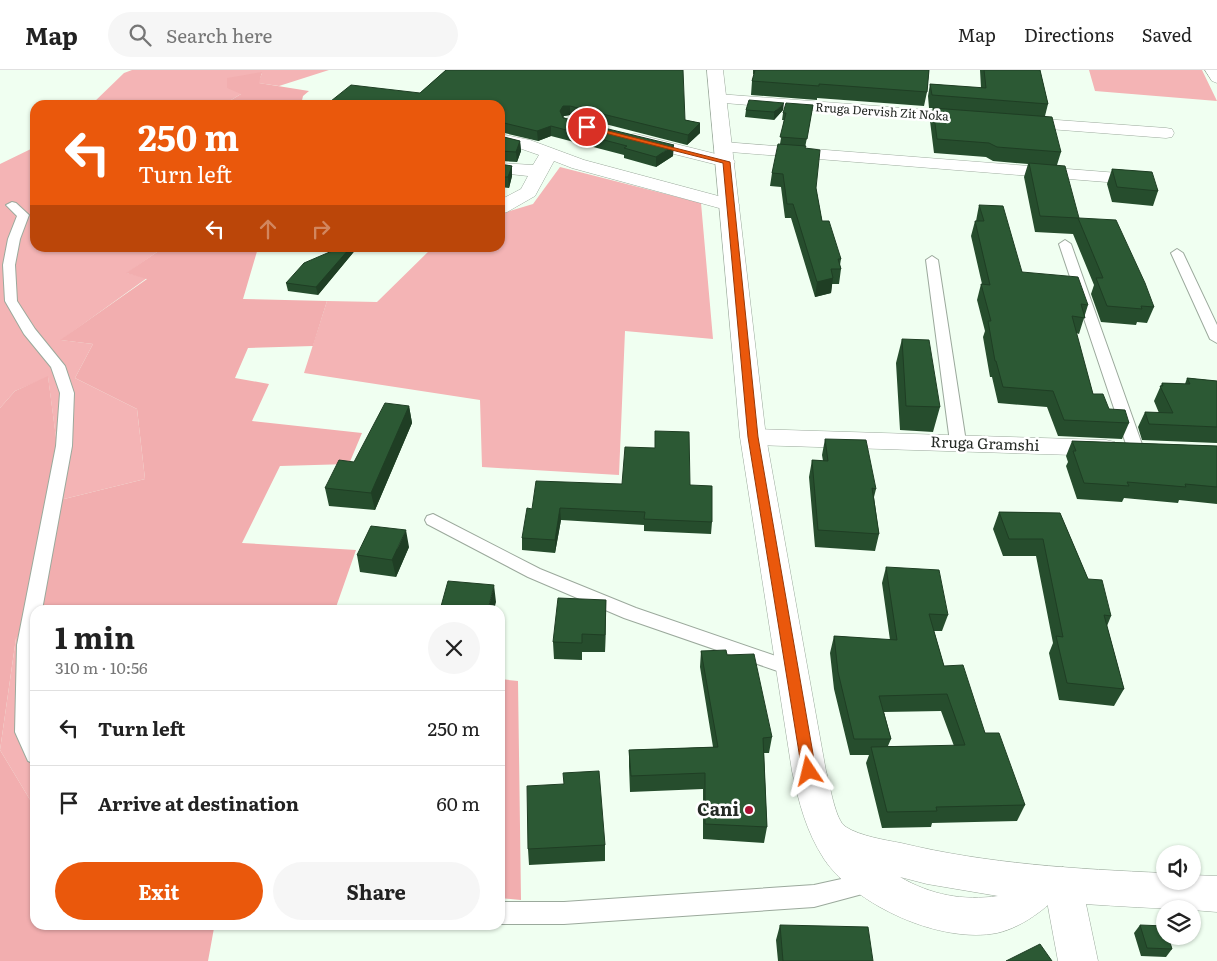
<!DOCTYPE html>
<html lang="en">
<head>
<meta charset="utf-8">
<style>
  :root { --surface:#fff; --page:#f6f6f6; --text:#222; --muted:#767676; --line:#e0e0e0; --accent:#ea580c }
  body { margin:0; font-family:Literata,serif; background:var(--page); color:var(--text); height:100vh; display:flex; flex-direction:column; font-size:19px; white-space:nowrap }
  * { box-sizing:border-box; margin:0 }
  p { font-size:16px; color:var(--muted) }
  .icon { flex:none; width:28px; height:28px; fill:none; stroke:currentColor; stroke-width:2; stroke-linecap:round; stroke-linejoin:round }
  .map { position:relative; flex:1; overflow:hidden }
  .side { position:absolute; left:30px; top:535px; width:475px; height:325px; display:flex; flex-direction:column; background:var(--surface); border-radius:15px; box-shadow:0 1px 4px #0004 }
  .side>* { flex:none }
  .top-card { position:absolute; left:30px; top:30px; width:475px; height:152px; border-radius:15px; box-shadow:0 1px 4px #0004; background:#ea580c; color:#fff; overflow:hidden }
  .buttons { position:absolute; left:1156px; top:775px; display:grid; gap:10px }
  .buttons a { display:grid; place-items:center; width:45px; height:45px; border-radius:50%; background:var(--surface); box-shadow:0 1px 4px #0004; font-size:25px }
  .pin { position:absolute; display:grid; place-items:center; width:42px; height:42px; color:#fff; margin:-21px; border:2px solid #fff; border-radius:50%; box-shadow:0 1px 5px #0007 }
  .me { position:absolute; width:55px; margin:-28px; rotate:350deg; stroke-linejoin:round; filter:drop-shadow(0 0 4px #0008) }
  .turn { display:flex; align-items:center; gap:18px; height:105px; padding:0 25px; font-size:22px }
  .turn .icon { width:65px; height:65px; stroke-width:2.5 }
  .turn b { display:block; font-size:35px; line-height:42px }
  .lanes { display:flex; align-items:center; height:48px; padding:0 25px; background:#0003; justify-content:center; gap:25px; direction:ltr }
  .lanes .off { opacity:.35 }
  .round { display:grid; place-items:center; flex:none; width:52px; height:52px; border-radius:26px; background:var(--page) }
  .head { display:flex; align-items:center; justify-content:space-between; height:85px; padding:0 25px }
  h1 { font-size:30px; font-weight:700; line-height:38px }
  .cta { display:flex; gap:10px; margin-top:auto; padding:10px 25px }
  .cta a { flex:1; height:58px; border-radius:30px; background:var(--accent); color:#fff; font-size:20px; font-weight:700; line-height:58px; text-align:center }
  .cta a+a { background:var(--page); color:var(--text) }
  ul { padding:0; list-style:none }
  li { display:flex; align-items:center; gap:15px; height:75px; padding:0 25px; border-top:1px solid var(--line) }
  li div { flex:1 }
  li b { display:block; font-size:19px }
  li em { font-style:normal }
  header { display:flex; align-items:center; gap:30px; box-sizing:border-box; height:70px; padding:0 25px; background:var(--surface); border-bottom:1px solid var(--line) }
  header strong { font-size:24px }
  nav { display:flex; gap:28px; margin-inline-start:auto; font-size:18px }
  .search { width:350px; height:45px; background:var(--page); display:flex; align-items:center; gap:12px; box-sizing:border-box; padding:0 18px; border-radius:28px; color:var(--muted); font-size:19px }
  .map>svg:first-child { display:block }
  .green { fill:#f4b4b5 }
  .forest { fill:#f2aeaf }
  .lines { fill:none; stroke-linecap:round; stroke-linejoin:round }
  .service-casing { stroke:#9ba99c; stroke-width:2 }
  .minor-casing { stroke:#9ba99c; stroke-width:1 }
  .tertiary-casing { stroke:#9ba99c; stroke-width:1 }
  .secondary-casing { stroke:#9ba99c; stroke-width:1 }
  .service { fill:#fff; fill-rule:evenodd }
  .minor { fill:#fff; fill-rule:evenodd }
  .tertiary { fill:#fff; fill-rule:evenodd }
  .secondary { fill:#fff; fill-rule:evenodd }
  .wall { fill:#264d2d; fill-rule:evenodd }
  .shaded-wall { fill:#1f3e24 }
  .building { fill:#2c5934; stroke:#1f3e24 }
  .route { fill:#ea580c; stroke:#983908 }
  .poi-dot { fill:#a91233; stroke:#fff; stroke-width:2 }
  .labels { text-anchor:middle; stroke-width:5; stroke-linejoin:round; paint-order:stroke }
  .far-street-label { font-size:12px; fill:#242924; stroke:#fff }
  .street-label { font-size:15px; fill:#242924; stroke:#fff }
  .near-poi-label { font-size:18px; font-weight:bold; fill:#242924; stroke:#fff; text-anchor:end }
</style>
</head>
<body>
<header>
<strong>Map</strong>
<div class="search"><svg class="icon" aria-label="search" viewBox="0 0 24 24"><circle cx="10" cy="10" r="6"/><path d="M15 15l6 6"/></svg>Search here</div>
<nav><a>Map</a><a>Directions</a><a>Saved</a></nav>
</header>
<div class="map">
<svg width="1217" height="891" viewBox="0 0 1217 891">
  <rect width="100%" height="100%" fill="#f0fff1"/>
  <path class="green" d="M 132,0 L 329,0 L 279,16 L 258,13 L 262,3 L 241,24 L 223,35 L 91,35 L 124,3 Z
    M 1089,0 L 1202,0 L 1217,31 L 1095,21 Z
    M 35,77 L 35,178 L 158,178 L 160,180 L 127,203 L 147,208 L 61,270 L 93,274 L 75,308 L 137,339 L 145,409 L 64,429 L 48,307 L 15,321 L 0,338 L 0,94 Z
    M 560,97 L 701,133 L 713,269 L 625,261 L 619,405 L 482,397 L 480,330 L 304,303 L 327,231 L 377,232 L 432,178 L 500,178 L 500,144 L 533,134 Z
    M 35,565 L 35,738 L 0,680 L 16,568 Z"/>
  <path class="forest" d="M 262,2 L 259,13 L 309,21 L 303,26 L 301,35 L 223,35 L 241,24 L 227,18 L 227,8 Z
    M 158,178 L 258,178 L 243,229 L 327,231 L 313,276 L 248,278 L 235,308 L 269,314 L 252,351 L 362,363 L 349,394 L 280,396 L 242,473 L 356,480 L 335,540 L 35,540 L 35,565 L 16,568 L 0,680 L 35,738 L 35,855 L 200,855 L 214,858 L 208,891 L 0,891 L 0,338 L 15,321 L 48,306 L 64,429 L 145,409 L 137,339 L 75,308 L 93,274 L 60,270 L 147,209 L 126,203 L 160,180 Z
    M 500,609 L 518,611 L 521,830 L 500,828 Z"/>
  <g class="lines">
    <defs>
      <path id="service" d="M 12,132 L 16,133 L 29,145 L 20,169 L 15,195 L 17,231 L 35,259 L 65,296 L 74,323 L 72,376 L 42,540 L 35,540 L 35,694 L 28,691 L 15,662 L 17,575 L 56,376 L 60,323 L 51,297 L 24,264 L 5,231 L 3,195 L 8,169 L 17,146 L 6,135 Z
        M 1065,170 L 1071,174 L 1144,380 L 1141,383 L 1131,383 L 1128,380 L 1059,174 Z
        M 1177,179 L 1183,183 L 1217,255 L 1217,273 L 1210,269 L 1171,183 Z
        M 932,186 L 938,190 L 966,372 L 963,375 L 953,375 L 950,372 L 926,190 Z
        M 433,444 L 540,499 L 636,538 L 799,594 L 801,599 L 799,604 L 792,606 L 624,548 L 528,507 L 427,454 L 425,450 L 427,446 Z
        M 873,802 L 881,805 L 884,812 L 881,819 L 814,837 L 564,854 L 500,854 L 500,832 L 564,832 L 814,815 Z"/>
      <path id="minor" d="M 1205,0 L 1217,0 L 1217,13 L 1212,11 Z
        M 718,24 L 968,43 L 974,45 L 976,48 L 974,51 L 968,53 L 712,32 L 710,29 L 712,26 Z
        M 1016,47 L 1166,58 L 1172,59 L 1174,63 L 1172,67 L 1166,68 L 1010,56 L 1008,52 L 1010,48 Z
        M 500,64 L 530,70 L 584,90 L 737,131 L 739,135 L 737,139 L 730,141 L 572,98 L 554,91 L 535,126 L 507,142 L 500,144 L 500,130 L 521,119 L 528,106 L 500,103 L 500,93 L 533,95 L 539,85 L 519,78 L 500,74 Z
        M 636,64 L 732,88 L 735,92 L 732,96 L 726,97 L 630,73 L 627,69 L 630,65 Z
        M 724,72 L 1144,105 L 1150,106 L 1153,110 L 1150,114 L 1144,115 L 718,81 L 715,77 L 718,73 Z
        M 753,359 L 1106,370 L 1115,372 L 1119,378 L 1115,384 L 1106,386 L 753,375 L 744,373 L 740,367 L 744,361 Z"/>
      <path id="tertiary" d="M 1063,797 L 1076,803 L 1082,815 L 1098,891 L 1058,891 L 1044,815 L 1050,803 Z"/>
      <path id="secondary" d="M 707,0 L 723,0 L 766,367 L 826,701 C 830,714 835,751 846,757 C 860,766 885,770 901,773 C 988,794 1076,799 1165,803 L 1165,811 L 1192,811 L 1192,805 L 1217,806 L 1217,842 L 1192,840 L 1192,839 C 1156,839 1120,836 1083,834 C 1075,833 1060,829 1053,832 C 1048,834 1043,840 1038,843 C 1026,852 1011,860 997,863 C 941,874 856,836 824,789 C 806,761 799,733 792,701 L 740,367 ZM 900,807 L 927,814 L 998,826 C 963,831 931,825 900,807 Z"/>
    </defs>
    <use href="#service" class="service-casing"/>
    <use href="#minor" class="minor-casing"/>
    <use href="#tertiary" class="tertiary-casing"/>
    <use href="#secondary" class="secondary-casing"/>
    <use href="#service" class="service"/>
    <use href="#minor" class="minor"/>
    <use href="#tertiary" class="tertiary"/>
    <use href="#secondary" class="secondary"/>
  </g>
  <path class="wall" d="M 446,0 L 700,53 L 700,63 L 687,75 L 570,45 L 564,46 L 563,47 L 673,86 L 656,97 L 624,88 L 624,85 L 551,66 L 538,71 L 500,62 L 500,35 L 420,23 Z
    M 753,0 L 929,0 L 927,22 L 924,36 L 817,28 L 817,30 L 751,25 L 752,11 L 754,4 L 753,4 Z
    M 980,0 L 1040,0 L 1048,34 L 1045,46 L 1061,82 L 1057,95 L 1079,148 L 1154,237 L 1147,253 L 1137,252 L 1136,255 L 1101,252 L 1091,224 L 1094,215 L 1073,164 L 1035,162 L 1024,107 L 1028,94 L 993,91 L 986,87 L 934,83 L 930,51 L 933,38 L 929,38 L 928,26 L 930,14 L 981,18 Z
    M 813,35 L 805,78 L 816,118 L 822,151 L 841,189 L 840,195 L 841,199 L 839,214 L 832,214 L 831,223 L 815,227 L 791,148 L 785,148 L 781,117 L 770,116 L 772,103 L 780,74 L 784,50 L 782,50 L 783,43 Z
    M 746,40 L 783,40 L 774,50 L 745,47 Z
    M 500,66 L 520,71 L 521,81 L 517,92 L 500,91 Z
    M 500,94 L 512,96 L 512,106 L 509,118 L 500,117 Z
    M 1112,99 L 1149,102 L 1158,121 L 1153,136 L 1112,132 L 1107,114 Z
    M 979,135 L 1022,202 L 1088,235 L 1079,264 L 1076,263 L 1093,324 L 1109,339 L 1129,353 L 1122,369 L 1058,366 L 1047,337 L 998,333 L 992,307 L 990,307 L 983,267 L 985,261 L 977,230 L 981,214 L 982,214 L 971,166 L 975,151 L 976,151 Z
    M 339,178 L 357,178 L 318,225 L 288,221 L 286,213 Z
    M 902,269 L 940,337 L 933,362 L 900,360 L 896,293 Z
    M 1187,308 L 1217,311 L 1217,373 L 1142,370 L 1138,357 L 1145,342 L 1159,343 L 1154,331 L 1162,313 L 1185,314 Z
    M 409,336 L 412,353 L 375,440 L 329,436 L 325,418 L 354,392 Z
    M 825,369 L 876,419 L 874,427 L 879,464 L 875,481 L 815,477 L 809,407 L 812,390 L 823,391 L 822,385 Z
    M 1072,371 L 1217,376 L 1217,434 L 1179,430 L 1178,433 L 1124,428 L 1122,432 L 1077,429 L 1066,396 L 1068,392 L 1066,386 Z
    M 622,414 L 690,415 L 712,452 L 711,464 L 644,461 L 644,455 L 561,450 L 555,483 L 522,480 L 522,468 L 532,439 Z
    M 999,442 L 1060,443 L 1088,509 L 1111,546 L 1107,556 L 1124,619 L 1114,636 L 1059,630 L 1049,583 L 1053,573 L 1036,486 L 1003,486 L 993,459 Z
    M 409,477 L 396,507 L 360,502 L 357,485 Z
    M 886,497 L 948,545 L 942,561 L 934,561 L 944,596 L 985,663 L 1025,735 L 1017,751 L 932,753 L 931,757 L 882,758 L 866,693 L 869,685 L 850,685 L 834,619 L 830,583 L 834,566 L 890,570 L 882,513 ZM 941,641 L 954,676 L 888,676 L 891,669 L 884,642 Z
    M 606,530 L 605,582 L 582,582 L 582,590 L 554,589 L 553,572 Z
    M 701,581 L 727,585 L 772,667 L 769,683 L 764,683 L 767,757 L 764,773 L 703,769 L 703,719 L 630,722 L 629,696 L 629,680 L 713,677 L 700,597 Z
    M 564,714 L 605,775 L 605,791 L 529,795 L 528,779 Z
    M 780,855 L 873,891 L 778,891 L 776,870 Z
    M 1140,855 L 1172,879 L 1166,887 L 1141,886 L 1134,863 Z"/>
  <path class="shaded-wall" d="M 784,33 L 783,40 L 774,50 L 774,42 Z
    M 563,36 L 570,36 L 570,45 L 564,46 L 560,51 L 560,41 Z
    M 700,53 L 700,63 L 687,75 L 688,65 Z
    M 551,56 L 551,66 L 538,71 L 537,61 Z
    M 520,71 L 521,81 L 517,92 L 516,82 Z
    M 674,75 L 673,86 L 656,97 L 656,87 Z
    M 512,96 L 512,106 L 509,118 L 508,107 Z
    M 350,178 L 357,178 L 318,225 L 316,217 Z
    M 833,208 L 831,223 L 815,227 L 817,212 Z
    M 409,336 L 412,353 L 375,440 L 371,423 Z
    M 560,438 L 561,450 L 555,483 L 555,470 Z
    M 406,460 L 409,477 L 396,507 L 392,490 Z
    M 494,515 L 496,532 L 494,540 L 488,540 Z
    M 606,530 L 606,547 L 605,582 L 605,565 Z"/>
  <path class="building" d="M 446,0 L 683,0 L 685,50 L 700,53 L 688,65 L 570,36 L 563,36 L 560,41 L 563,48 L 674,75 L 656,87 L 624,78 L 627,76 L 551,56 L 537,61 L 500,52 L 500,35 L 326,35 L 351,15 L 420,23 Z
    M 755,0 L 929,0 L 927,22 L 819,14 L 819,16 L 752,11 Z
    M 984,0 L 1040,0 L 1048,34 L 932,25 L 930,14 L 986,18 Z
    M 749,30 L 784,33 L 774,42 L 746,40 Z
    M 786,33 L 813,35 L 807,69 L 780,67 L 786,43 L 783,43 Z
    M 933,38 L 1052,47 L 1061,82 L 997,77 L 989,73 L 937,69 Z
    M 500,66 L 520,71 L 516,82 L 500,81 Z
    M 778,74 L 806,76 L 805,78 L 820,80 L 816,118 L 822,151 L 829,151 L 841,189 L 838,189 L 841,199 L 831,199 L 833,208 L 817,212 L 793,134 L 787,134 L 783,104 L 772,103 Z
    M 1029,93 L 1065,96 L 1079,148 L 1116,150 L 1145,213 L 1154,237 L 1141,236 L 1142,239 L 1107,236 L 1096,208 L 1103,208 L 1078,148 L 1040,146 Z
    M 500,94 L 512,96 L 508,107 L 500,107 Z
    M 1112,99 L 1152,102 L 1158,121 L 1117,117 Z
    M 979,135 L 1003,136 L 1022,202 L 1078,207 L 1088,235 L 1081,234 L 1085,248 L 1072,246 L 1093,324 L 1103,324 L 1109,339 L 1125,340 L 1129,353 L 1064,350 L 1053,321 L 1003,317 L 996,291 L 995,291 L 988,251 L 991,251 L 981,214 L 990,215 L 975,151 L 984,151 Z
    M 339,178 L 350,178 L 316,217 L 286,213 L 304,193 Z
    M 902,269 L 929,270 L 940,337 L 906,336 Z
    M 1187,308 L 1217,311 L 1217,357 L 1149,354 L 1145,342 L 1173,343 L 1160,316 L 1163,316 L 1162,313 L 1190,314 Z
    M 385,333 L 409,336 L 371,423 L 325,418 L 339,390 L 354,392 Z
    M 655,361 L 689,362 L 690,415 L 712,416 L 712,452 L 644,449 L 645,442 L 560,438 L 555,470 L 522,468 L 527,438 L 532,439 L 536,411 L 622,414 L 625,377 L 655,378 Z
    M 825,369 L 866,370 L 876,419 L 872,418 L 879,464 L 818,460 L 812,390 L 828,391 Z
    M 1072,371 L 1217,376 L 1217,417 L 1185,414 L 1186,417 L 1127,412 L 1129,416 L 1084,413 L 1073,381 L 1076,381 Z
    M 999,442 L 1060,443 L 1088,509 L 1102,510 L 1111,546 L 1104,545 L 1124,619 L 1067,613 L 1056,566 L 1063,567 L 1043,469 L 1009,469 Z
    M 371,456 L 406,460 L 392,490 L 357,485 Z
    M 886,497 L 939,500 L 948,545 L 929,544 L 944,596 L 963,595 L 985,663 L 999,663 L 1025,735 L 936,737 L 937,741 L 887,742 L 871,677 L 965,675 L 947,624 L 879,626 L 891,669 L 854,669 L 838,602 L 834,566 L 897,570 Z
    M 448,511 L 494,515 L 488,540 L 440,540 Z
    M 558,528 L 606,530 L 605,565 L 582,564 L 582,573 L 553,572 Z
    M 726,580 L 727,585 L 754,584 L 772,667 L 763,668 L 767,757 L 705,754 L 705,703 L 631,706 L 629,680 L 718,677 L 701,581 Z
    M 599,701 L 605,775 L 528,779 L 527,716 L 564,714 L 563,703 Z
    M 780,855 L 868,857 L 873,891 L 783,891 Z
    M 1140,855 L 1165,856 L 1165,866 L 1168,866 L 1172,879 L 1147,878 Z
    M 1040,874 L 1052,891 L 1006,891 Z"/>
  <path class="route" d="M 585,55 L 730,92 L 758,367 L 816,701 L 814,705 L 809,707 L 804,705 L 802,701 L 748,367 L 723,93 L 585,58 Z"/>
  <circle class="poi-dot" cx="749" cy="740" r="5"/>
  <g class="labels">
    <g class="far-street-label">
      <text transform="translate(882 42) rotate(4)" y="4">Rruga Dervish Zit Noka</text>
    </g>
    <g class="street-label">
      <text transform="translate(985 374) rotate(2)" y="5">Rruga Gramshi</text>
    </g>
    <g class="near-poi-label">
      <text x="739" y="746">Cani</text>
    </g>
  </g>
</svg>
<div class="buttons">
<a><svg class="icon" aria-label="sound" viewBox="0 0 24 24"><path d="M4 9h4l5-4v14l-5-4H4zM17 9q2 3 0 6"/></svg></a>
<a><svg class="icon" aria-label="layers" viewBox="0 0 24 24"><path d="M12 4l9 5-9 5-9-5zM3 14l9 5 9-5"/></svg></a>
</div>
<div class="pin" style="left:587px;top:57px;background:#d93025"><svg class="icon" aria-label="arrive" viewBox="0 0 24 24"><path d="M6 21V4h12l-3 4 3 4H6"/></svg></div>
<svg class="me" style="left:809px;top:701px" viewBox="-20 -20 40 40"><path d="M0-17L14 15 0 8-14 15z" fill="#ea580c" stroke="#fff" stroke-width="4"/></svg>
<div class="top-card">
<div class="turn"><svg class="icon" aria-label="left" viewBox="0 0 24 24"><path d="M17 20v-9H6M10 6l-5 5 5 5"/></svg><div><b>250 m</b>Turn left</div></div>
<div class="lanes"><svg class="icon" aria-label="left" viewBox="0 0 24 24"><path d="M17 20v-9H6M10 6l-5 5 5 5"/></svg><svg class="icon off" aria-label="ahead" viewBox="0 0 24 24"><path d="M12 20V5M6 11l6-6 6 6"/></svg><svg class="icon off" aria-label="right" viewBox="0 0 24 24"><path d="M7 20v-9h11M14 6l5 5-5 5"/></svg></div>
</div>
<section class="side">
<div class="head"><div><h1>1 min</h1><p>310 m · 10:56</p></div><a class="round"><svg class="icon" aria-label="close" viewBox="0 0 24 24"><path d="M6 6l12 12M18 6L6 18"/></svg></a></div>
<ul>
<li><svg class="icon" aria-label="left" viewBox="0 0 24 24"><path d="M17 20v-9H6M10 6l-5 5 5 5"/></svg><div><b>Turn left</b></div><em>250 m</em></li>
<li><svg class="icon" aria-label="arrive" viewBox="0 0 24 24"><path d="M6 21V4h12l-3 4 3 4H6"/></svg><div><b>Arrive at destination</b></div><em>60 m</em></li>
</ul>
<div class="cta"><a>Exit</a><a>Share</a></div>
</section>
</div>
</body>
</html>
